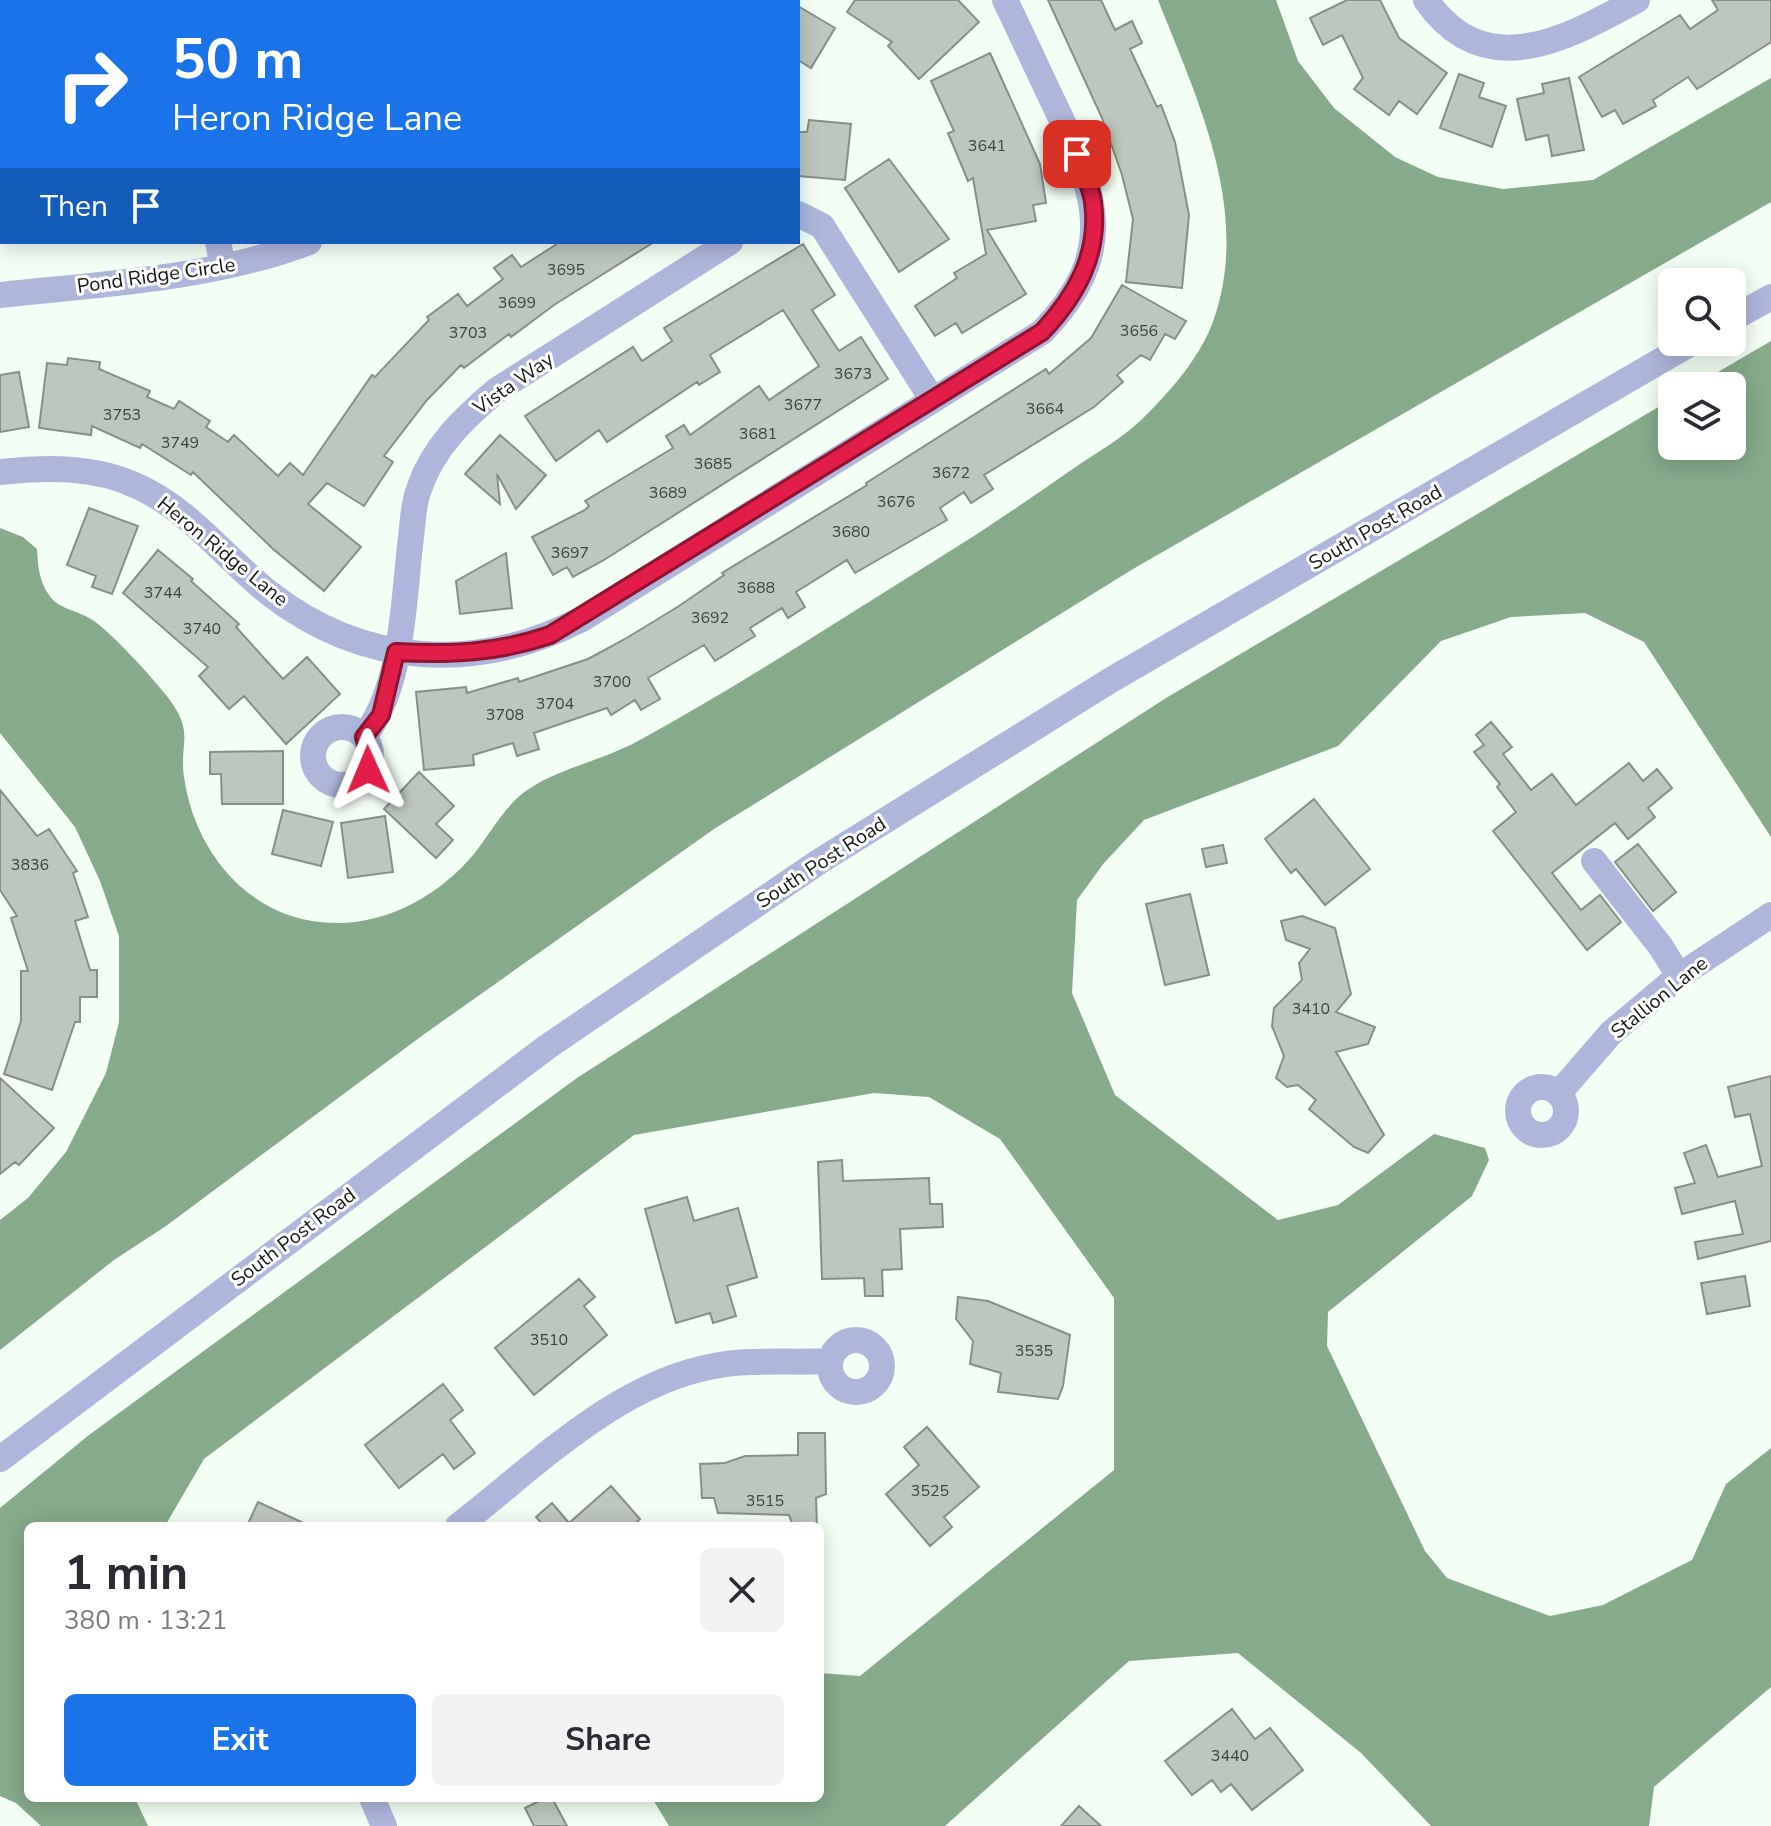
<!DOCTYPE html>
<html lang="en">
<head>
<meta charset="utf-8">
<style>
  :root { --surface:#fff; --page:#f2f2f3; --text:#2b2b33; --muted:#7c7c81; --accent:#1a73e8 }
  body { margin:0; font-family:"Nunito Sans",sans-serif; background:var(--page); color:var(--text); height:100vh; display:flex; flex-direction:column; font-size:30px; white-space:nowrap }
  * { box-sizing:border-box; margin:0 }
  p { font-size:26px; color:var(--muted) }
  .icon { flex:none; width:44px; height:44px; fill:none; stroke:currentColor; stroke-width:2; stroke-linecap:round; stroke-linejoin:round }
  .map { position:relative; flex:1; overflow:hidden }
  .panel { position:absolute; left:24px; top:1522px; width:800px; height:280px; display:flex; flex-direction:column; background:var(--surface); border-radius:12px; box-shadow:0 4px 20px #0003 }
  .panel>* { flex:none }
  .banner { position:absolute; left:0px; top:0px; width:800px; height:244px; box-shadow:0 4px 20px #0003; background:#1a73e8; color:#fff; overflow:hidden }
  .controls { position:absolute; left:1658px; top:268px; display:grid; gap:16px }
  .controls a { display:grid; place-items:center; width:88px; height:88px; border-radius:12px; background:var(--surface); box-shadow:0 4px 20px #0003; font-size:40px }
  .pin { position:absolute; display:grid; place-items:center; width:68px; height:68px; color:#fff; margin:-34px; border-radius:16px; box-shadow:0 4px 12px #0006 }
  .me { position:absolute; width:88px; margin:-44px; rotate:359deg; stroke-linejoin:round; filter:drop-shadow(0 0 6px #0008) }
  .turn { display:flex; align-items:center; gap:28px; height:168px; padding:0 40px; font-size:36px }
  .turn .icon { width:104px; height:104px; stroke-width:2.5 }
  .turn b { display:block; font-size:56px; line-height:68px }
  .then { display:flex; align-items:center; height:76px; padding:0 40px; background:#0003; gap:16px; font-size:30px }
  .round { display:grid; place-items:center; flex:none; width:84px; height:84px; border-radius:12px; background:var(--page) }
  .summary { display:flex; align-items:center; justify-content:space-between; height:136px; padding:0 40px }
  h1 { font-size:48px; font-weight:700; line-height:60px }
  .cta { display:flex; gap:16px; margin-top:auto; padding:16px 40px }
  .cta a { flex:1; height:92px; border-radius:12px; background:var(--accent); color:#fff; font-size:32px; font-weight:700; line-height:92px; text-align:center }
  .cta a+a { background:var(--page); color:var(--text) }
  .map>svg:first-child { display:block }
  .water { fill:#85ab8a }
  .building { fill:#bcc7bd; stroke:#869087; stroke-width:2 }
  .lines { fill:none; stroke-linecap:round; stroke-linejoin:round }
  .minor { stroke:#afb6dc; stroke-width:26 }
  .route-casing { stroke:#92132f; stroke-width:20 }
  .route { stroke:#e11d48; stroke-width:14 }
  .labels { text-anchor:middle; stroke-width:6; stroke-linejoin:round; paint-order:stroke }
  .number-label { font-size:16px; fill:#3f443f }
  .street-label { font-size:20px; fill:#151915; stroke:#fff }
</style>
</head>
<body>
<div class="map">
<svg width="1771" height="1826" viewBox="0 0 1771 1826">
  <rect width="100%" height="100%" fill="#f3fef4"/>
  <path class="water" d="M 1158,0 L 1276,0 L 1298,61 L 1334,108 L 1395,157 L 1438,177 L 1503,189 L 1593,180 L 1771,78 L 1771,202 L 1133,569 L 714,829 L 423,1035 L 166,1226 L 114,1260 L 0,1350 L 0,1220 L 28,1198 L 66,1152 L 106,1073 L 119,1022 L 119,936 L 100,881 L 75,827 L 0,733 L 0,528 L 23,537 L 37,549 C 38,566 39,581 49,595 C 58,609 77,610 91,619 C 110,631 151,676 166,695 C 196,733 179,740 184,777 C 194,848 244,914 320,922 C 380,929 437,898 474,854 C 490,834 503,809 523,793 C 557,768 602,761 638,741 C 741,685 839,620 939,558 C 986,529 1031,498 1077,466 C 1098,452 1122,438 1140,421 C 1169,393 1201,357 1214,319 C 1251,210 1198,101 1158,0 Z
    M 1771,341 L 1771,837 L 1644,642 L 1585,613 L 1511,617 L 1441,641 L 1338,746 L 1144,820 L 1104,863 L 1077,900 L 1072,993 L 1115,1095 L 1278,1220 L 1338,1205 L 1434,1134 L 1485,1148 L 1489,1160 L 1472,1196 L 1328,1312 L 1327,1346 L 1425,1551 L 1447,1578 L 1550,1616 L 1603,1605 L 1692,1560 L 1726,1484 L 1771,1448 L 1771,1687 L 1654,1787 L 1649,1826 L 1431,1826 L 1361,1753 L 1238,1653 L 1129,1661 L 945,1826 L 669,1826 L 652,1798 L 820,1798 L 820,1673 L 860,1676 L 1114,1470 L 1114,1298 L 1000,1139 L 929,1097 L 874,1093 L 634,1135 L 204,1459 L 165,1526 L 28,1526 L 28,1798 L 135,1798 L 148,1826 L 41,1826 L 16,1803 L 0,1796 L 0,1508 L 89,1435 L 577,1078 L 1166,698 L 1672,399 L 1672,446 L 1732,446 L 1732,386 L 1694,386 Z"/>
  <path class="building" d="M 855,0 L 958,0 L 979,22 L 919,79 L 888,46 L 892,42 L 847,12 Z
    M 1048,0 L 1101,0 L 1115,30 L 1132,21 L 1142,43 L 1130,49 L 1157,107 L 1161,105 L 1175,142 L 1189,215 L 1182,288 L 1126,282 L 1133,219 L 1122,175 L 1102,118 Z
    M 1347,0 L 1380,0 L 1399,38 L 1447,73 L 1417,114 L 1399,101 L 1389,115 L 1354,89 L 1363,78 L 1342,35 L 1323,45 L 1310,18 Z
    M 1712,0 L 1771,0 L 1771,42 L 1697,89 L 1688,77 L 1653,100 L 1656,106 L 1623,124 L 1615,110 L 1602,117 L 1579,77 L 1680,15 L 1690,29 L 1718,10 Z
    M 798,6 L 835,28 L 811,68 L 798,60 Z
    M 990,53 L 1040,164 L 1046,203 L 1033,205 L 1036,221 L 987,230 L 1026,294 L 962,333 L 956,323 L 935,336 L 915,306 L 957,278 L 954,273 L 986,254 L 973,178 L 968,181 L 948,133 L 954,131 L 931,81 Z
    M 1459,74 L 1484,83 L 1479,97 L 1506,106 L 1492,147 L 1440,128 Z
    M 1569,78 L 1584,150 L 1552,156 L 1548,135 L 1526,140 L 1517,99 L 1544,93 L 1542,84 Z
    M 809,120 L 851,124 L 845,180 L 798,176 L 799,132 L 807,132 Z
    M 889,159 L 949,239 L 899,272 L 845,188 Z
    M 560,242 L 654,242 L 554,305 L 511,337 L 509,334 L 464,368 L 461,365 L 427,400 L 384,456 L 393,462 L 364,506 L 327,483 L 308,504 L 361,547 L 324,591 L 273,549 L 193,472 L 191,475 L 142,444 L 140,448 L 92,426 L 91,435 L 39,428 L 47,363 L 67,365 L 68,358 L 100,362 L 99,369 L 150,391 L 147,397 L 174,409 L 179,401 L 210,421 L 206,427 L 228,442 L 234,435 L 278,476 L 290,463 L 303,475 L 372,375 L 375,377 L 429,320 L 427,317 L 458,294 L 467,306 L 503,279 L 494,268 L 512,255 L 521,267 Z
    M 803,244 L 835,295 L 812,310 L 839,351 L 861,337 L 888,379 L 604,560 L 573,577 L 567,567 L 553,575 L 532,537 L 585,510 L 589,506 L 585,501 L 673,448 L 666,436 L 684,425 L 690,435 L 759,386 L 769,400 L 819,366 L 783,310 L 710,355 L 720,372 L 699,385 L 697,382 L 607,442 L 599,430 L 556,461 L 525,416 L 633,347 L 642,361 L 672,341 L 664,328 Z
    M 1122,285 L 1186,321 L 1175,339 L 1165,334 L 1150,360 L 1141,355 L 1117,375 L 1123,382 L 1094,407 L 984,475 L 993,489 L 971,503 L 964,492 L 940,508 L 947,520 L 855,573 L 847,560 L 796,592 L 805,607 L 788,618 L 782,608 L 750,628 L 755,636 L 715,661 L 704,645 L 648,678 L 660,699 L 641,710 L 635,700 L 611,715 L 607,708 L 534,733 L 539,749 L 517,756 L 513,743 L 473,755 L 474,765 L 424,770 L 416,692 L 466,687 L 467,693 L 518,678 L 519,682 L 588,659 L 625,639 L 679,606 L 724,575 L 722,573 L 867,485 L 866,483 L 1046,369 L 1049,374 L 1091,338 Z
    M 19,372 L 29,427 L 0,432 L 0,375 Z
    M 500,435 L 546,475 L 516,509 L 497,474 L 500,504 L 465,474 Z
    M 89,508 L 138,526 L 112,594 L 92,587 L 96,576 L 67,565 Z
    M 158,550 L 193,579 L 191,581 L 239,624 L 236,627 L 283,679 L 307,657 L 340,694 L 286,744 L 244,696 L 229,709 L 199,676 L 208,667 L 123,593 Z
    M 506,553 L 512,608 L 460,614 L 456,581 Z
    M 1491,722 L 1512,747 L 1503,754 L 1531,790 L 1552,774 L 1576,805 L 1629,763 L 1643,781 L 1657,769 L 1672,788 L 1648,808 L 1655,817 L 1628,839 L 1615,823 L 1552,873 L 1581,910 L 1600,895 L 1621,922 L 1587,950 L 1493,831 L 1516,812 L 1497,787 L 1500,784 L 1474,752 L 1484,745 L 1476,735 Z
    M 283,751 L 283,804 L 222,804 L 221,774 L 210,774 L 210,752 Z
    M 419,772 L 454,806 L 436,824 L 453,840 L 436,858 L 384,809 Z
    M 0,790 L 37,836 L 49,829 L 77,871 L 73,873 L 88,917 L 75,921 L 90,970 L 97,970 L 97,997 L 80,997 L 80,1022 L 75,1022 L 52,1090 L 4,1074 L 21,1021 L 21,971 L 28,971 L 11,918 L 17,916 L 0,890 Z
    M 1314,799 L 1370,869 L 1325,905 L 1296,869 L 1291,873 L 1265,839 Z
    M 283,810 L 333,822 L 321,866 L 272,854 Z
    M 385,816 L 393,872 L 348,878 L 341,823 Z
    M 1638,844 L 1676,892 L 1653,911 L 1615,862 Z
    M 1223,845 L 1227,863 L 1206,867 L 1202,849 Z
    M 1190,894 L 1209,975 L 1165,985 L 1146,904 Z
    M 1302,916 L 1335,928 L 1351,994 L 1336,1012 L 1375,1027 L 1368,1044 L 1336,1052 L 1384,1135 L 1368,1153 L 1354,1147 L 1309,1109 L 1316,1100 L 1298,1085 L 1287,1087 L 1276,1078 L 1284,1056 L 1272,1026 L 1274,1008 L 1302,980 L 1299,963 L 1310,949 L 1286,940 L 1281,921 Z
    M 1771,1076 L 1771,1241 L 1698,1259 L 1695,1242 L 1743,1234 L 1735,1201 L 1682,1214 L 1675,1188 L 1695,1183 L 1684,1153 L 1706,1145 L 1718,1177 L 1762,1166 L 1750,1114 L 1735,1117 L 1728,1087 Z
    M 0,1078 L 54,1128 L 19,1165 L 15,1162 L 0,1174 Z
    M 842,1160 L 843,1181 L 929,1178 L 930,1204 L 942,1204 L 943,1227 L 900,1229 L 902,1269 L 882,1270 L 883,1296 L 865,1296 L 864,1278 L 822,1279 L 818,1162 Z
    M 687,1197 L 694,1221 L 738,1208 L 757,1277 L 727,1286 L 736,1316 L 713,1323 L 710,1313 L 676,1323 L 645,1209 Z
    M 1745,1276 L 1750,1306 L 1707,1314 L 1701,1283 Z
    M 579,1279 L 595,1297 L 584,1306 L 607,1335 L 534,1395 L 495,1348 Z
    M 958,1297 L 988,1301 L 1070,1335 L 1063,1386 L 1058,1399 L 998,1392 L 1001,1373 L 970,1364 L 973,1341 L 956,1319 Z
    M 443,1384 L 463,1410 L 450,1420 L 475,1453 L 454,1469 L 443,1454 L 399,1488 L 365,1445 Z
    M 927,1427 L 979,1487 L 944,1517 L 952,1527 L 930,1546 L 886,1494 L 919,1465 L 904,1447 Z
    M 798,1433 L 825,1433 L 826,1494 L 816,1498 L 817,1526 L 793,1526 L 789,1515 L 718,1513 L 714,1498 L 702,1498 L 700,1464 L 725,1463 L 745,1456 L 798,1455 Z
    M 611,1486 L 640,1519 L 633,1526 L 544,1526 L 536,1517 L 552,1503 L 569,1523 Z
    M 258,1502 L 310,1526 L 247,1526 Z
    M 1232,1709 L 1255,1739 L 1270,1728 L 1303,1770 L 1252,1810 L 1231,1784 L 1221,1792 L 1212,1780 L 1192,1795 L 1165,1761 Z
    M 545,1798 L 552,1798 L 567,1826 L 534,1826 L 525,1808 Z
    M 1079,1806 L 1101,1826 L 1061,1826 Z"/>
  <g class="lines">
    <path class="minor" d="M 321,0 L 321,2
      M 1426,0 C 1485,85 1567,38 1637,0
      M 373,2 L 373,0
      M 586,2 L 587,0
      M 0,75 L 2,75
      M 798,214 L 822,226 L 932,399
      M 218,242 L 223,266
      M 0,295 C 102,284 212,279 309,242
      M 1732,319 L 1771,297
      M 0,472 C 46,467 94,466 137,486 C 189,509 225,558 269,593 C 364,667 477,673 582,619 L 1042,332 C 1116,255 1099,200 1058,112 C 1040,75 1023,37 1005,0
      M313 756a29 29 0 1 1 58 0a29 29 0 1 1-58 0Z
      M 364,737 C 404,684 403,601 411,537 C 413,522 413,504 419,489 C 433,447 464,418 497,390 L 730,242
      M 1594,861 L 1661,947 L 1679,976
      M1518 1111a24 24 0 1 1 48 0a24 24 0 1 1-48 0Z
      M 1559,1093 L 1611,1033 L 1679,976 L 1771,915
      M830 1366a26 26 0 1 1 52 0a26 26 0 1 1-52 0Z
      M 0,1459 L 547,1047 L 820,861 L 1111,680 L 1693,342
      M 458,1526 C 535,1467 615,1384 714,1366 C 750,1359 792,1363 830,1361
      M 372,1798 L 384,1826"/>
  </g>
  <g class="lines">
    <defs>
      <path id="route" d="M 368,770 L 371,758 L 364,737 L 381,715 L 396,652 C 450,655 498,653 550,635 L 1042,332 C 1076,296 1100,254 1093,202 C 1091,186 1082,169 1077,154"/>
    </defs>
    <use href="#route" class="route-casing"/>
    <use href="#route" class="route"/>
  </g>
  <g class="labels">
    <g class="number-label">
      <text x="987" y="151">3641</text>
      <text x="566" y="275">3695</text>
      <text x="517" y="308">3699</text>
      <text x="1139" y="336">3656</text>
      <text x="468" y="338">3703</text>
      <text x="853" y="379">3673</text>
      <text x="803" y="410">3677</text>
      <text x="1045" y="414">3664</text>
      <text x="122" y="420">3753</text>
      <text x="758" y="439">3681</text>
      <text x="180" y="448">3749</text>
      <text x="713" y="469">3685</text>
      <text x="951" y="478">3672</text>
      <text x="668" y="498">3689</text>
      <text x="896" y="507">3676</text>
      <text x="851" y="537">3680</text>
      <text x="570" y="558">3697</text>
      <text x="756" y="593">3688</text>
      <text x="163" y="598">3744</text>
      <text x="710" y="623">3692</text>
      <text x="202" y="634">3740</text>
      <text x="612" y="687">3700</text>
      <text x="555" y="709">3704</text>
      <text x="505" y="720">3708</text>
      <text x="30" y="870">3836</text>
      <text x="1311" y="1014">3410</text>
      <text x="549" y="1345">3510</text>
      <text x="1034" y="1356">3535</text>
      <text x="930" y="1496">3525</text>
      <text x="765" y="1506">3515</text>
      <text x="1230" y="1761">3440</text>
    </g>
    <g class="street-label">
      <text transform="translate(156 275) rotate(-8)" y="7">Pond Ridge Circle</text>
      <text transform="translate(513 383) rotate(-35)" y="7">Vista Way</text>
      <text transform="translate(1375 527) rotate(-30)" y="7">South Post Road</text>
      <text transform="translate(223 551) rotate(39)" y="7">Heron Ridge Lane</text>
      <text transform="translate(821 862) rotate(-33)" y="7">South Post Road</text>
      <text transform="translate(1659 997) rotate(-39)" y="7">Stallion Lane</text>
      <text transform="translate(293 1237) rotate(-37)" y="7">South Post Road</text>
    </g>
  </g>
</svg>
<div class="controls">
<a><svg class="icon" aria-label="search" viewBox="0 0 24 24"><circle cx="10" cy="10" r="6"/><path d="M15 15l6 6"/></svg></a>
<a><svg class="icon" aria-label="layers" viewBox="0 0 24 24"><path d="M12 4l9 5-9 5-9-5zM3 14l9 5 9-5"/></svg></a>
</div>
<div class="pin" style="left:1077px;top:154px;background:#d93025"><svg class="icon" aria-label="arrive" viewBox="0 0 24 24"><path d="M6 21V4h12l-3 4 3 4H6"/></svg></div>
<svg class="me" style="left:368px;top:770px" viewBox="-20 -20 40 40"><path d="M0-17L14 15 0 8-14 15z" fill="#e11d48" stroke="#fff" stroke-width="4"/></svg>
<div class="banner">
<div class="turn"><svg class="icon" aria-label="right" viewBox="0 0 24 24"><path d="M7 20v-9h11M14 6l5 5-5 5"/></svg><div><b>50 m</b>Heron Ridge Lane</div></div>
<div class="then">Then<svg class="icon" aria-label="arrive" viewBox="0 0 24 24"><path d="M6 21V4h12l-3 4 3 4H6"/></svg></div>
</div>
<section class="panel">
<div class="summary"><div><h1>1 min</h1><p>380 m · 13:21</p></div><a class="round"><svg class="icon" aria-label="close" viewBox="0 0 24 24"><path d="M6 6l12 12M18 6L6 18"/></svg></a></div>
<div class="cta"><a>Exit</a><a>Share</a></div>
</section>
</div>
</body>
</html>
